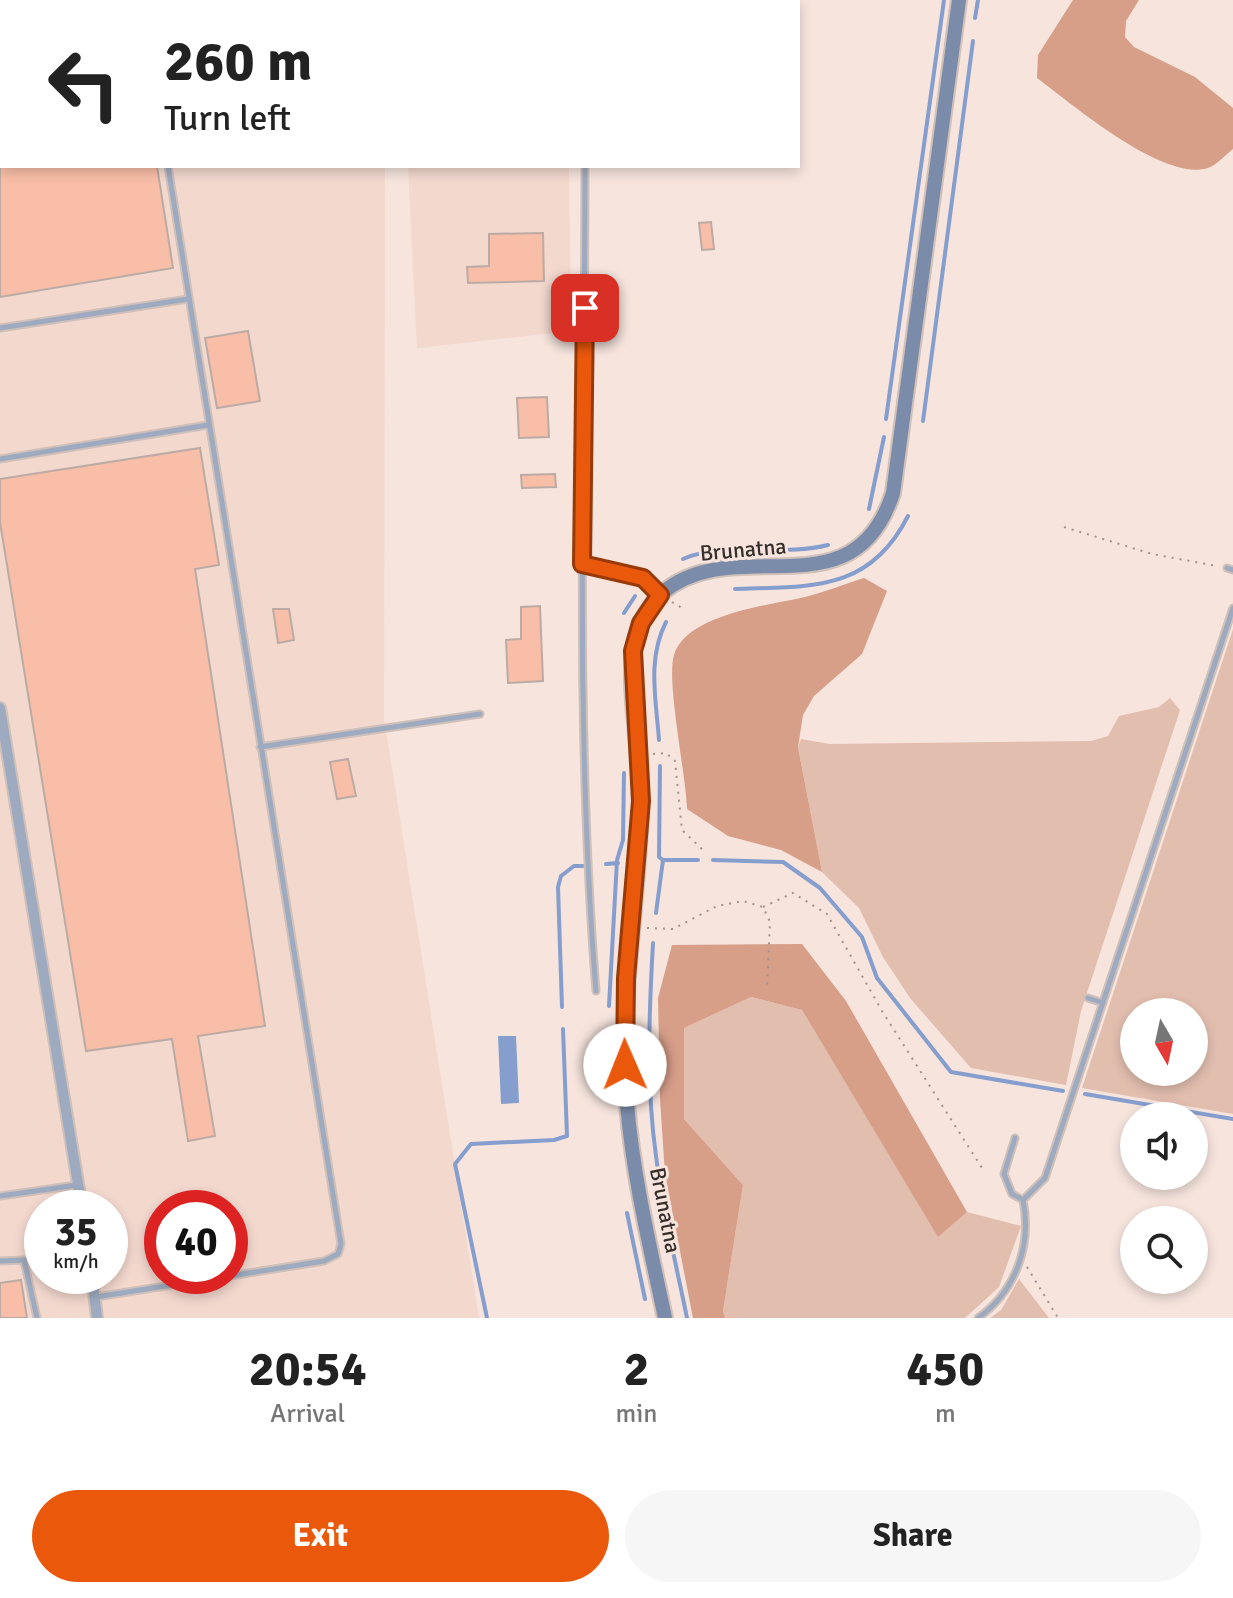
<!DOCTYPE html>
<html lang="en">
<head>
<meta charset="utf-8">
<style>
  :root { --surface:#fff; --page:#f6f6f6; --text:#222; --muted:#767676; --accent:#ea580c }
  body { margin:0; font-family:Signika,sans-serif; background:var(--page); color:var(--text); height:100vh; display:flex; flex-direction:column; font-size:30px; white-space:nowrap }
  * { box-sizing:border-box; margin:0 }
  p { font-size:26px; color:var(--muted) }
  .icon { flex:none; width:44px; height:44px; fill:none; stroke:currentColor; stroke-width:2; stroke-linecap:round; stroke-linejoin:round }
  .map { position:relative; height:1318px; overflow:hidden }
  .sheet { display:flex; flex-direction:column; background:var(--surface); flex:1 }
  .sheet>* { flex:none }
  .top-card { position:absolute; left:0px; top:0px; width:800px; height:168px; box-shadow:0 4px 12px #0003; background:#fff; color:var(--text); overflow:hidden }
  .needle { width:52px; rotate:171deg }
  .controls { position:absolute; left:1120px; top:998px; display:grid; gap:16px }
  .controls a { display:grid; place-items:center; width:88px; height:88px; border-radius:50%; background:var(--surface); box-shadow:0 4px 12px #0003; font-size:40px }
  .speed { position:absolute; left:24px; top:1190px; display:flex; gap:16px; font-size:40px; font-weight:700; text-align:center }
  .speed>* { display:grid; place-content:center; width:104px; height:104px; border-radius:50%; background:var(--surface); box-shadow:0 4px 12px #0003; line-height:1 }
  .speed small { font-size:20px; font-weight:400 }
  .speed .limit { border:12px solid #d22; background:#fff; color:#111 }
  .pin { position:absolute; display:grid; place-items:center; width:68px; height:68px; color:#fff; margin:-34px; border-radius:16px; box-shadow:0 4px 12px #0006 }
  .me { position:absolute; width:88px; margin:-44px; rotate:359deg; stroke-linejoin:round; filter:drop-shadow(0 0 6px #0008) }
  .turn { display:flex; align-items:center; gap:28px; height:168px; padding:0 32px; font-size:36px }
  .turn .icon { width:104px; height:104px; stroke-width:2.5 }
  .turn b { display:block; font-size:56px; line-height:68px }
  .eta { display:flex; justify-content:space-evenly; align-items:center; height:136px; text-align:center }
  .eta b { font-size:48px; font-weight:800; line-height:56px }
  .primary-button { display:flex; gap:16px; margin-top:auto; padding:16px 32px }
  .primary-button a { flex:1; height:92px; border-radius:48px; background:var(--accent); color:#fff; font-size:32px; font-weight:800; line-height:92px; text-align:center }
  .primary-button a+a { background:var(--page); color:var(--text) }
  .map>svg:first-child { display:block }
  .built { fill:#f3d8ce; fill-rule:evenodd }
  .green { fill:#e2beaf; fill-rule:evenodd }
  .forest { fill:#d79e88 }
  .water { fill:#859ecd }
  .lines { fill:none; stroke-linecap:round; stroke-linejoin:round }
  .stream { stroke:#859ecd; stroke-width:4 }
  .building { fill:#f9bea7; stroke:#bcaba4; stroke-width:2 }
  .lane-casing { stroke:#cfc0b9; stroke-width:9 }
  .street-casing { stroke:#cfc0b9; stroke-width:14 }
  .secondary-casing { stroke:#cfc0b9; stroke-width:18 }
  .path { stroke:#a0938e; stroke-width:2; stroke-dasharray:2 6; stroke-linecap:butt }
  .lane { stroke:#9eaabf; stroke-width:5 }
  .street { stroke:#9eaabf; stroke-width:10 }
  .secondary { stroke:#7b8baa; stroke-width:14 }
  .route-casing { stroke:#983908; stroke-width:20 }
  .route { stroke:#ea580c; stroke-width:14 }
  .labels { text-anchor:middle; stroke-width:6; stroke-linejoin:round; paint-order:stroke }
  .street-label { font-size:22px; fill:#352e2b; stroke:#f6e4dd }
</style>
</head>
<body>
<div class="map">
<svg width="1233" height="1318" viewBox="0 0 1233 1318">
  <rect width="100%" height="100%" fill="#f6e4dd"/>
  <path class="built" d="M 0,0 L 385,0 L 2,2 L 2,166 L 385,166 L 384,718 L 479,1318 L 0,1318 ZM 42,1208 L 110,1208 L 110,1276 L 42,1276 ZM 162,1208 L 230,1208 L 230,1276 L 162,1276 Z
    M 408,166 L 569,166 L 571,331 L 417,348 Z"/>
  <path class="green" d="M 1233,629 L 1233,1114 L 1082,1088 ZM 1134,1012 L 1194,1012 L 1194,1072 L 1134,1072 Z
    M 1170,698 L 1180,710 L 1081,1011 L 1066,1085 L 971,1068 L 910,998 L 883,957 L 859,908 L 822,872 L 798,747 L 801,739 L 830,744 L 1091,741 L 1108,736 L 1119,716 L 1159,707 Z
    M 751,997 L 802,1010 L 938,1236 L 967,1212 L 1021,1226 L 999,1287 L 965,1318 L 725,1318 L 723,1311 L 743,1185 L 684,1119 L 684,1028 Z
    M 1019,1279 L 1049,1318 L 990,1318 L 1001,1310 Z"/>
  <path class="forest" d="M 1073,0 L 1139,0 L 1126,21 L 1125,37 L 1134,47 L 1195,77 L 1233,108 L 1233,149 C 1226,154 1217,165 1208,168 C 1163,182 1072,104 1037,78 L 1038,55 Z
    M 864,578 L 887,591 L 862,654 L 814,696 L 803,715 L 798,747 L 822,872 L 781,850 L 728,836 L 687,809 C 686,774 666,681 674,655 C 686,614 771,605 805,597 C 825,592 845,584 864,578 Z
    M 802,944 L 846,1001 L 967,1212 L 938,1237 L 802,1010 L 751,997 L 684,1028 L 684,1119 L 743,1185 L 723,1311 L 725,1318 L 693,1318 L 665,1174 L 660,1099 L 658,998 L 672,945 Z"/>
  <path class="water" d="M 516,1036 L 519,1103 L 501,1104 L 498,1036 Z"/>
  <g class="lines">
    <path class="stream" d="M 975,18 L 978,0
      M 886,419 L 944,0
      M 923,421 L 973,41
      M 869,509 L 884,437
      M 683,559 C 729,540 781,557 828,545
      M 735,589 C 810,586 869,593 908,516
      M 624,613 L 635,596
      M 659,740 C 656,699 647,659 666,622
      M 663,860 L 698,860
      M 713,860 L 783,862 L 820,888 L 862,937 L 877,978 L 951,1072 L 1063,1091
      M 606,864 L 618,863
      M 656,913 L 663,860 L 659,857 L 660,766
      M 653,943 C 649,1014 646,1085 656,1156 C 663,1211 676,1264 687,1318
      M 609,1006 L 617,860 L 623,840 L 624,773
      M 562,1007 L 558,887 L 561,876 L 574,866 L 583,866
      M 609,1030 L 610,1064
      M 1085,1094 L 1233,1119
      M 627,1213 L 645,1299
      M 487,1318 L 455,1164 L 471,1144 L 554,1140 L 567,1136 L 563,1029"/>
  </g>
  <path class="building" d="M 0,166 L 157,166 L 173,268 L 0,297 Z
    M 711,222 L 714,249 L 702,250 L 699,223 Z
    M 543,233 L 544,281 L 468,283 L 467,267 L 489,266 L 489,234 Z
    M 248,331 L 260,401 L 217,408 L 205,338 Z
    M 547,397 L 549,437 L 519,438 L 517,398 Z
    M 200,448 L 219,565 L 195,569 L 265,1026 L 198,1036 L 215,1136 L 188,1141 L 172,1039 L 86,1051 L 0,522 L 0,479 Z
    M 555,474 L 556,487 L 522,488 L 521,475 Z
    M 540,606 L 543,681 L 508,683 L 506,640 L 521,639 L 521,607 Z
    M 273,609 L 289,609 L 294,640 L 278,643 Z
    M 348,759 L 356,796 L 337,799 L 330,762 Z
    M 21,1280 L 27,1318 L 0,1318 L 0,1283 Z"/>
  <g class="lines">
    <defs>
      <path id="lane" d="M 584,0 L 584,2
        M 168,166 L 341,1244 L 338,1254 L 324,1261 L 230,1276
        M 585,166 C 585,441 574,717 596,991
        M 0,328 L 188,299
        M 0,459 L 208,425
        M 582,564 L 643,578 L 659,595
        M 1227,568 L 1233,570
        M 260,747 L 480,714
        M 1088,998 L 1103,1003
        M 1015,1138 L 1004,1174 L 1012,1194 L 1023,1200
        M 0,1196 L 77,1185
        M 1023,1200 L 1045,1178 L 1233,608
        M 0,1261 L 24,1260 L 37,1318
        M 96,1297 L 228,1276
        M 978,1318 C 1016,1291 1032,1245 1023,1200"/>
      <path id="street" d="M 0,708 L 82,1208
        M 92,1276 L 97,1318"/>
      <path id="secondary" d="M 665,1318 C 650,1247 633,1176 627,1104 C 618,1002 639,904 641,802 C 641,756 628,694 633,651 C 635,631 646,607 662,593 C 737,530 853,617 893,493 L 959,0"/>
    </defs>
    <use href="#lane" class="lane-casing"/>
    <use href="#street" class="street-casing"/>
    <use href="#secondary" class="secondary-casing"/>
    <path class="path" d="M 1064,527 L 1152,554 L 1217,566
      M 672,602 L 682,608
      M 653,754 L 666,753 L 675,761 L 682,830 L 705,852
      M 763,907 L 793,893 L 827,914 L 882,1011 L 982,1168
      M 647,928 L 673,929 L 717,906 L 743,901 L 763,907 L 770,922 L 767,987
      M 1027,1267 L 1058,1318"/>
    <use href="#lane" class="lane"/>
    <use href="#street" class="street"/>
    <use href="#secondary" class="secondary"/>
  </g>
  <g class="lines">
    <defs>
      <path id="route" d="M 585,308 L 582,564 L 643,578 L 660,595 L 641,623 L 633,651 L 641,801 L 626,978 L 625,1065"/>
    </defs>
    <use href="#route" class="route-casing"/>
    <use href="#route" class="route"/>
  </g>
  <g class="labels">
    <g class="street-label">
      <text transform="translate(743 549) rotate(-5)" y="8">Brunatna</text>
      <text transform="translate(666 1210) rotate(79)" y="8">Brunatna</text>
    </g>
  </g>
</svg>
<div class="controls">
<a><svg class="needle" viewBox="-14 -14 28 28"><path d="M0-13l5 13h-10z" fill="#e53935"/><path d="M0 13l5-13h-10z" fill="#767676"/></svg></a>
<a><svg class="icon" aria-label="sound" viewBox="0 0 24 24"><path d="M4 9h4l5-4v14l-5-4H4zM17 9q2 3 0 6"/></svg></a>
<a><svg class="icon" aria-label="search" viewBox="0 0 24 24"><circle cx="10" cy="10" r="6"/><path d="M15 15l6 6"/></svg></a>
</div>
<div class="speed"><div>35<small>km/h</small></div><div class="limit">40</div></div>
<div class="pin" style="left:585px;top:308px;background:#d93025"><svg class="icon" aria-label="arrive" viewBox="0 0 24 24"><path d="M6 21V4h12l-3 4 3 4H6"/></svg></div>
<svg class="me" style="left:625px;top:1065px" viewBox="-20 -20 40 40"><circle r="19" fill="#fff"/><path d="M0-13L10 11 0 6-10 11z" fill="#ea580c"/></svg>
<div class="top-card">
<div class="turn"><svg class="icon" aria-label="left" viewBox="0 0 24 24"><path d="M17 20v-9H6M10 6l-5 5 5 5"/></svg><div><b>260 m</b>Turn left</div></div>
</div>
</div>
<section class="sheet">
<div class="eta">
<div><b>20:54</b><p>Arrival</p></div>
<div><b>2</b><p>min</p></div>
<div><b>450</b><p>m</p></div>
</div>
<div class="primary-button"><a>Exit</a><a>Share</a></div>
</section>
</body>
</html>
